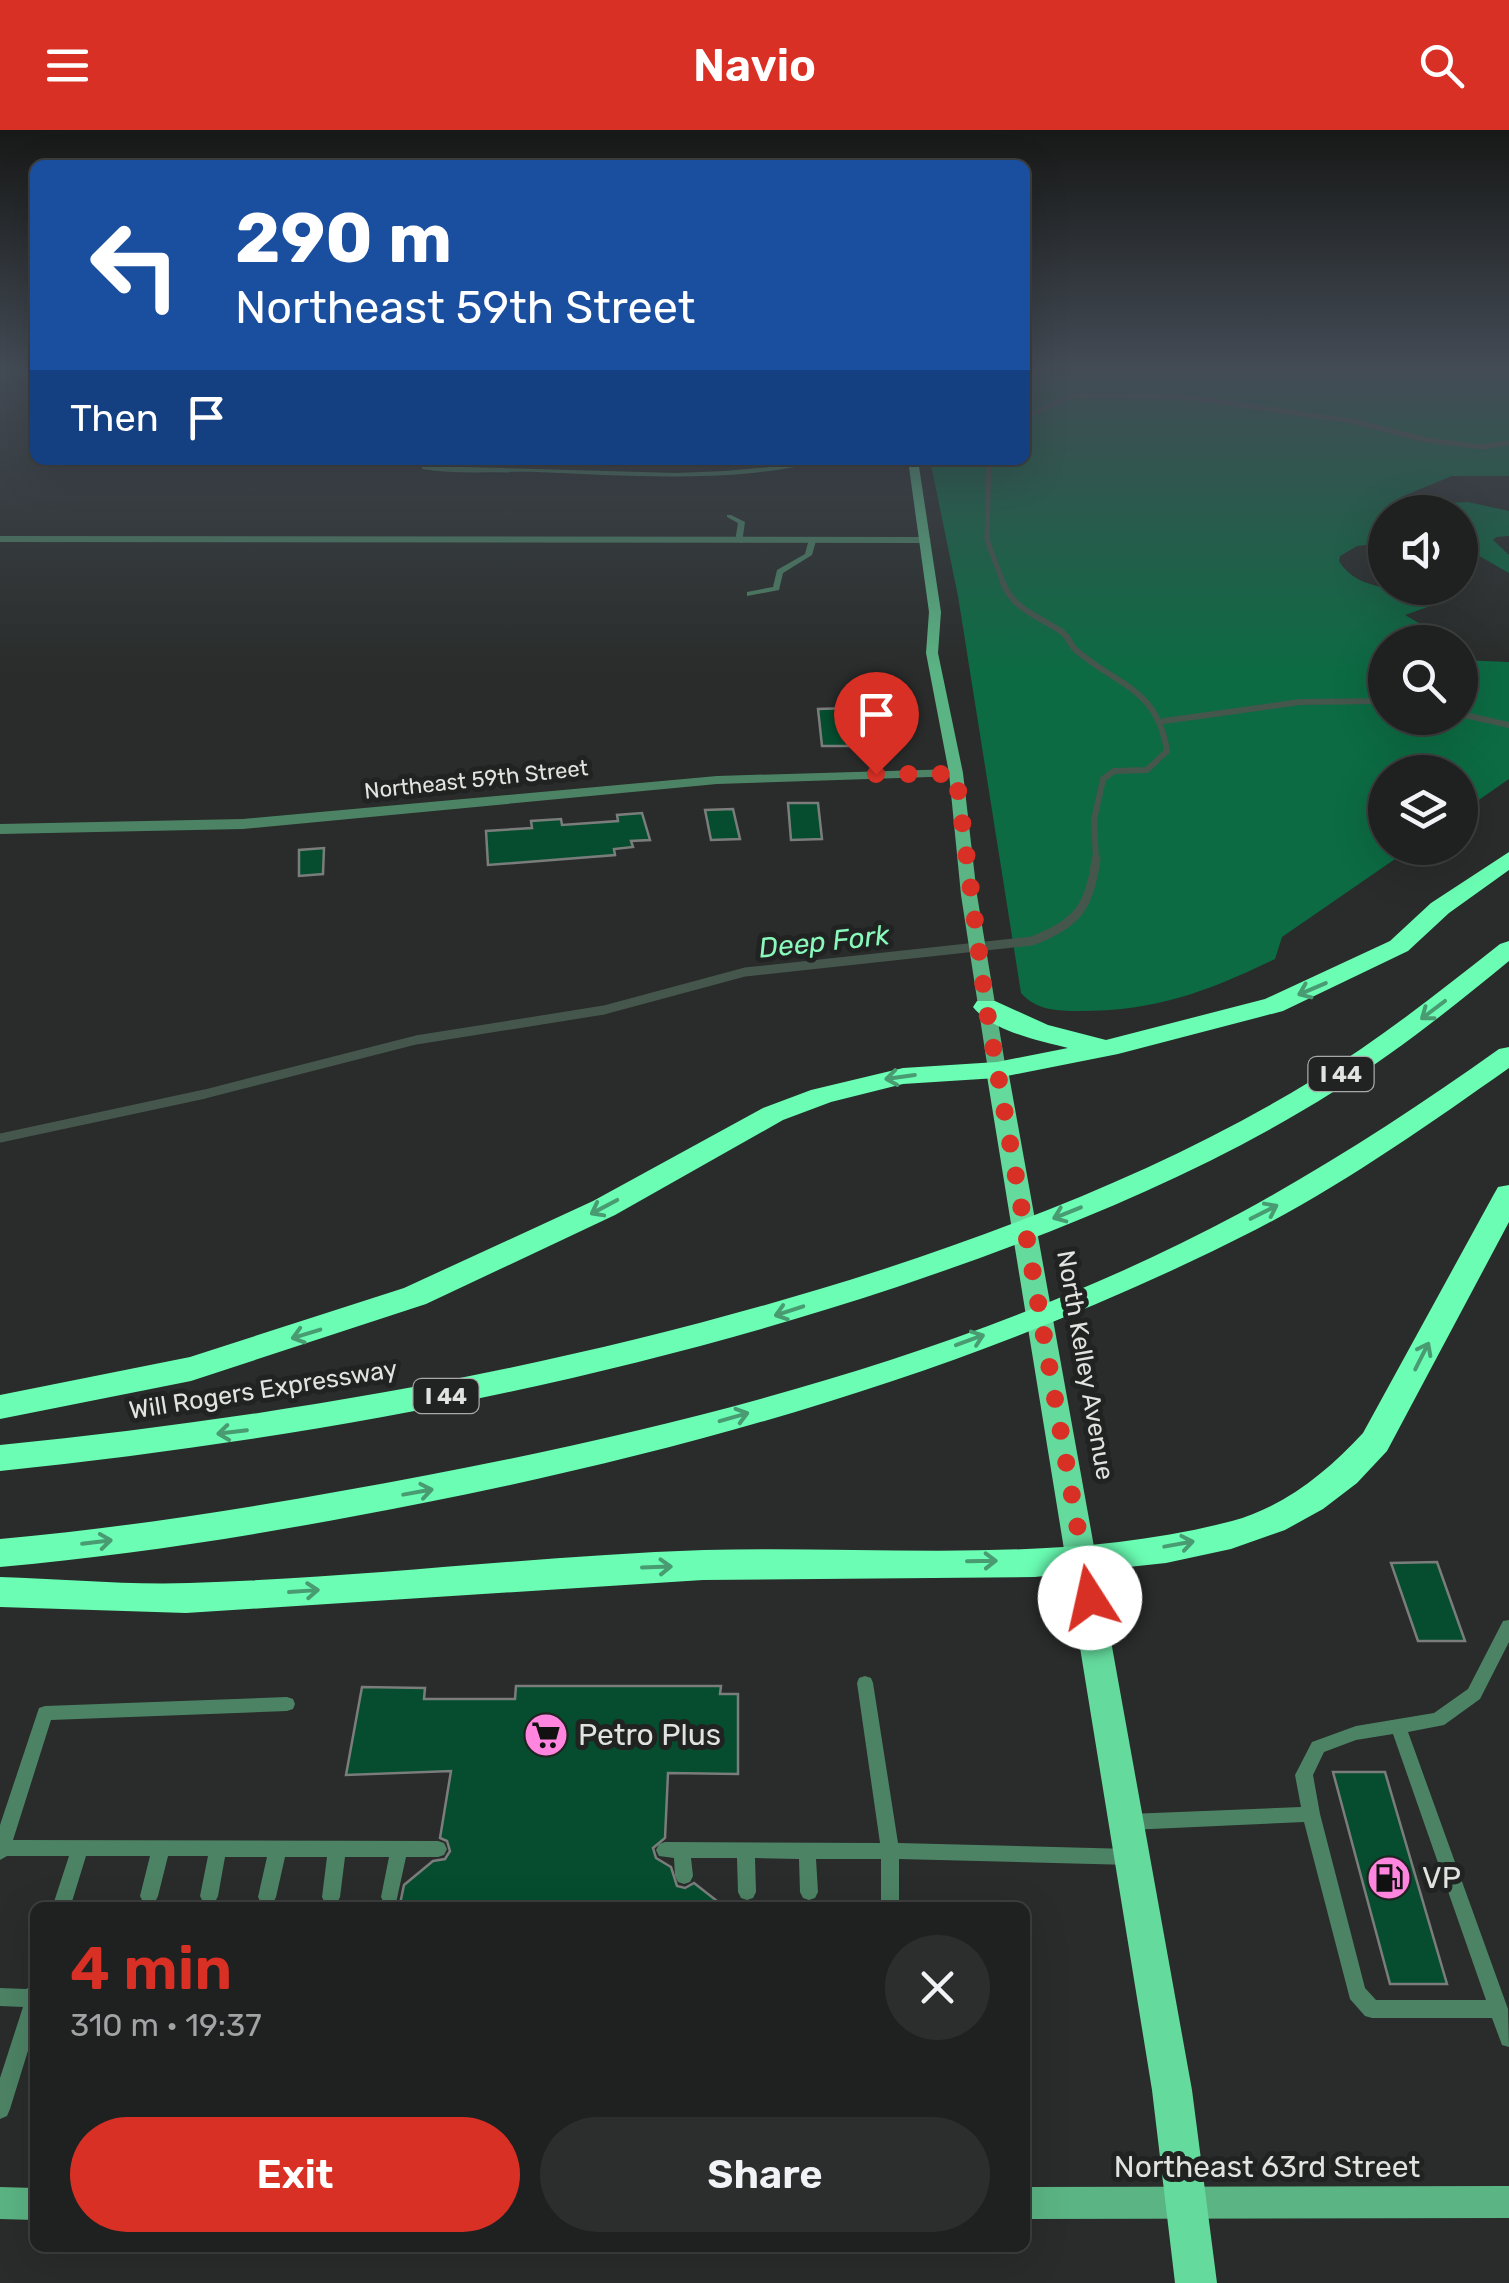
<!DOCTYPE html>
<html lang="en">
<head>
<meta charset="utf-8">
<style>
  :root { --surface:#1f2120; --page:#2c2e2d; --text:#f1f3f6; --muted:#a1a3a5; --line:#3c3e3e; --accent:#d93025 }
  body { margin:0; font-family:Rubik,sans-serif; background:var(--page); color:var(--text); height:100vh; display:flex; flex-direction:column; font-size:38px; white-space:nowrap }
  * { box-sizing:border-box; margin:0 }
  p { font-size:32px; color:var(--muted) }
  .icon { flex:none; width:55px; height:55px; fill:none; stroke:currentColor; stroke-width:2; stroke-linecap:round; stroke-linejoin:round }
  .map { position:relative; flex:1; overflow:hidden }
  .side { position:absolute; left:30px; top:1772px; width:1000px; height:350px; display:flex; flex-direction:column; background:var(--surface); border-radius:15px; box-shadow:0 10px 40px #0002,0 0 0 2px var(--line) }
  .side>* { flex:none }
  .guide { position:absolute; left:30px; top:30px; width:1000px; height:305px; border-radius:15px; box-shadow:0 10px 40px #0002,0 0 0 2px var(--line); background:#1a4fa0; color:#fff; overflow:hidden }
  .controls { position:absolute; left:1368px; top:365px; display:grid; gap:20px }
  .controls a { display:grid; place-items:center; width:110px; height:110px; border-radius:50%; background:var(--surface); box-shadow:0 10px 40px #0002,0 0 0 2px var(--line); font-size:50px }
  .pin { position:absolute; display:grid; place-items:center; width:85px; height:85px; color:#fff; margin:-102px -42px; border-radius:50% 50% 50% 0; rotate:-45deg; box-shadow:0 0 10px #0007 }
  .pin .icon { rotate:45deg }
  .me { position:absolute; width:110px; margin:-55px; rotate:350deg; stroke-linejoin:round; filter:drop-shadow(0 0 8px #0008) }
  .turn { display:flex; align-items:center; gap:35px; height:210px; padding:0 40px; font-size:45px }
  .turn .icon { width:130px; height:130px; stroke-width:2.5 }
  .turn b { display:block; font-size:70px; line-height:85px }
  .then { display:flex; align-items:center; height:95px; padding:0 40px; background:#0003; gap:20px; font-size:38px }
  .round { display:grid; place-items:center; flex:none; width:105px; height:105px; border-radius:52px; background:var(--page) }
  .head { display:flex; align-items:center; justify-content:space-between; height:170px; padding:0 40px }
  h1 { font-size:60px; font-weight:600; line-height:75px; color:var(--accent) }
  .button { display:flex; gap:20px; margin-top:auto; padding:20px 40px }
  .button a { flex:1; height:115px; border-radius:60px; background:var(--accent); color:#fff; font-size:40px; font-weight:600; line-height:115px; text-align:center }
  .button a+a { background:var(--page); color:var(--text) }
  header { display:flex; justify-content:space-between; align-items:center; height:130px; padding:0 40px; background:var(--accent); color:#fff; font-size:45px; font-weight:600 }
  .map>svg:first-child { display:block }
  .forest { fill:#0c6b43 }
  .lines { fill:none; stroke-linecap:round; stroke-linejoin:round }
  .stream-far2 { stroke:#45564d; stroke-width:5 }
  .stream-far1 { stroke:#45564d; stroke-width:6 }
  .stream { stroke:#45564d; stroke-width:9 }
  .building { fill:#054d2e; stroke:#7a7d7b; stroke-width:2.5 }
  .lane { fill:#4d8365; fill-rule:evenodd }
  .street { fill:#4d8365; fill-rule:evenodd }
  .secondary { fill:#5bb484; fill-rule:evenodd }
  .primary { fill:#64da9d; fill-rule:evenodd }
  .highway { fill:#6afdb3; fill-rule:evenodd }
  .oneway { stroke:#499b71 }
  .route { stroke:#d93025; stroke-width:18; stroke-dasharray:0 32.4 }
  .labels { text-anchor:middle; stroke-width:10; stroke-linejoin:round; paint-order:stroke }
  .far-street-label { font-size:22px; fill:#e1e3e1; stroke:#202321 }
  .shield { fill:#202321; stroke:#a7a9a7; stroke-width:2.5 }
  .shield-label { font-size:22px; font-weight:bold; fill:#e1e3e1 }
  .street-label { font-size:25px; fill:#e1e3e1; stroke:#202321 }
  .water-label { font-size:28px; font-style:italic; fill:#89f9bc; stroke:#202321 }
  .near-poi-label { font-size:30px; fill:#e1e3e1; stroke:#202321; text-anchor:start }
  .near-street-label { font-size:30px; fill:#e1e3e1; stroke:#202321 }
</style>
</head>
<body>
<header><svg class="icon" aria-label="menu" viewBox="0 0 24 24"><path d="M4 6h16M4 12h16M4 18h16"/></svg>Navio<svg class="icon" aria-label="search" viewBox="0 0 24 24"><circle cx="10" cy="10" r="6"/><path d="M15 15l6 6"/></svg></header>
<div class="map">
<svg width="1509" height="2153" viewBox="0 0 1509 2153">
  <rect width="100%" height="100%" fill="#292c2a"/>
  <path class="forest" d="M 1025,241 L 1509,241 L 1509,346 L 1452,346 L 1401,367 L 1419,374 L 1468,372 L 1509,381 L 1509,406 L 1496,407 L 1493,410 L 1509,425 L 1509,443 L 1460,415 L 1460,382 L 1385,382 L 1385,413 L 1357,416 L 1340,426 L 1339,431 C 1359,464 1400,454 1430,470 L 1433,475 L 1405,485 L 1452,512 L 1385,512 L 1385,588 L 1460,588 L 1460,530 L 1509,532 L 1509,649 L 1460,683 L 1460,642 L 1385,642 L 1385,718 L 1411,718 L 1282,807 L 1275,829 C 1206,862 1156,881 1079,881 C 1057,881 1036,880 1021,863 L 958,466 L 930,330 L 1025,330 Z"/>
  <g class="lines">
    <path class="stream-far2" d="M 1025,287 L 1073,265 L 1186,267 L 1352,291 L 1426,310 L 1482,317 L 1509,313
      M 989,330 L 987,410 L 1004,455"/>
    <path class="stream-far1" d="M 1003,453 C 1014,480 1040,487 1062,502 C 1069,507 1070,515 1076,520 C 1117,556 1157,557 1167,621 L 1147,640 L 1114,641 L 1103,649 L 1094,690 L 1096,731
      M 1460,584 L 1509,595
      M 1164,591 L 1300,572 L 1385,571"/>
    <path class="stream" d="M 0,1008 L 205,964 L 416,910 L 604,880 L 745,842 L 1032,811 C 1077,794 1090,777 1096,729"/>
  </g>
  <path class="building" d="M 851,578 L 856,616 L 822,616 L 818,579 Z
    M 788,673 L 818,673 L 822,709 L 791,710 Z
    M 733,679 L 740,709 L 711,710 L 705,680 Z
    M 642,683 L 650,710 L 631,711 L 633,717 L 614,719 L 615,725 L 488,735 L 486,701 L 532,698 L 531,691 L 561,689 L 562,695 L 618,691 L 617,685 Z
    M 324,718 L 323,744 L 299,746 L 299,720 Z
    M 1437,1432 L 1465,1511 L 1418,1511 L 1391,1433 Z
    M 516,1556 L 721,1556 L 720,1564 L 738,1564 L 738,1644 L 668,1643 L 665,1708 L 653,1718 L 656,1728 L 671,1737 L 677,1756 L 685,1758 L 694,1753 L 726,1778 L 394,1778 L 400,1774 L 404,1755 L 433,1731 L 445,1729 L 450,1721 L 447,1711 L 440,1708 L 451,1641 L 346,1645 L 362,1557 L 425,1558 L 424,1569 L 515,1569 Z
    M 1333,1642 L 1385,1642 L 1447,1854 L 1390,1854 Z"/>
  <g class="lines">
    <path class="lane" d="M 422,330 L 428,330 L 427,336 L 677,343 L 725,341 L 771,337 L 807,330 L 820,330 C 800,338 775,340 753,343 C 681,350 609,345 537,342 C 499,341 459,345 422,339 Z
      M 727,385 L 731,385 L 745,392 L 742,413 L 735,411 L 738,393 L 727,387 Z
      M 809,409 L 816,411 L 812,425 L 783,443 L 779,460 L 747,466 L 747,462 L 773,457 L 777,440 L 805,424 Z
      M 1509,1490 L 1509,1512 L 1480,1569 L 1444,1595 L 1408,1602 L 1508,1879 L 1509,1917 L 1502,1915 L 1492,1888 L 1372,1888 L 1365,1886 L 1350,1869 L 1304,1692 L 1129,1700 L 1123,1698 L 1120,1692 L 1123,1686 L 1129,1684 L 1301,1677 L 1295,1645 L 1312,1612 L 1356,1596 L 1434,1583 L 1468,1559 L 1503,1491 ZM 1393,1604 L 1486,1870 L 1376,1870 L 1365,1858 L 1320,1684 L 1313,1645 L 1324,1622 L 1356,1610 Z
      M 865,1546 L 871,1548 L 873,1553 L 898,1713 L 1131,1719 L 1137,1721 L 1140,1727 L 1137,1733 L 1131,1735 L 899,1729 L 899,1778 L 881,1778 L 881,1729 L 816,1729 L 818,1762 L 815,1768 L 809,1770 L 803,1768 L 800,1762 L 799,1729 L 755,1728 L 756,1762 L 753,1768 L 747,1770 L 741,1768 L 738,1762 L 737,1728 L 691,1728 L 693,1746 L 690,1752 L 684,1754 L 678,1752 L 675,1746 L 674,1728 L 659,1726 L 656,1720 L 659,1714 L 665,1712 L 880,1713 L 857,1553 L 859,1548 Z
      M 287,1567 L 293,1569 L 295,1574 L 293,1579 L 287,1581 L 51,1590 L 13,1710 L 438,1711 L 444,1713 L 447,1719 L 444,1725 L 438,1727 L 406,1727 L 396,1773 L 390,1775 L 384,1773 L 381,1767 L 389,1727 L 345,1727 L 340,1767 L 337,1773 L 331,1775 L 325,1773 L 322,1767 L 327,1727 L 285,1727 L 276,1767 L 273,1773 L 267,1775 L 261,1773 L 258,1767 L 267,1727 L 225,1727 L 218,1766 L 215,1772 L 209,1774 L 203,1772 L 200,1766 L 208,1726 L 168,1726 L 158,1766 L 155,1772 L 149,1774 L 143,1772 L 140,1766 L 150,1726 L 86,1726 L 70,1778 L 52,1778 L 69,1726 L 7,1726 L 0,1730 L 0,1695 L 39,1578 L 45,1576 Z
      M 35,1854 L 35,1898 L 10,1979 L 7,1986 L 0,1989 L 0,1948 L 23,1877 L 0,1876 L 0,1858 L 26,1859 Z"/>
    <path class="street" d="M 0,406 L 925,407 L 931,410 L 925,413 L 0,412 Z
      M 956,639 L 961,640 L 961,646 L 717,654 L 243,699 L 0,704 L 0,694 L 243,689 L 717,646 Z"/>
    <path class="secondary" d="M 908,330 L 918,330 L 941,482 L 938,523 L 963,643 L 977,765 L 1006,940 L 997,945 L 988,940 L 961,765 L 949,643 L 926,523 L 929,482 Z
      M 1509,2056 L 1509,2088 L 1025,2089 L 1025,2057 Z
      M 0,2057 L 35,2058 L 35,2090 L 0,2089 Z"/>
    <path class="primary" d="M 997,933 L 1008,940 L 1192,1960 L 1217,2153 L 1175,2153 L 1152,1960 L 986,940 Z"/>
    <path class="highway" d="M 1509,722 L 1509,740 L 1449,783 L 1408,821 L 1283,881 L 1118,924 L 997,948 L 903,954 L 831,972 L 783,990 L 615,1085 L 426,1174 L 191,1251 L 0,1289 L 0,1265 L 190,1227 L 404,1158 L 593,1071 L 763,978 L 811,960 L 903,938 L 997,932 L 1068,918 C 1039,911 992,901 973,877 L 977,871 L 995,871 L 1048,895 L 1106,910 L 1265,869 L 1390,811 L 1431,773 Z
      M 1509,811 L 1509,831 C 1452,878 1395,923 1333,962 C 1198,1047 1047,1106 897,1157 C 605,1254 306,1309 0,1341 L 0,1315 C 301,1285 596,1232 884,1139 C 1032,1090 1178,1032 1311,951 C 1378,911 1439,862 1500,814 Z
      M 1509,917 L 1509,938 C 1428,995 1346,1053 1257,1099 C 995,1233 712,1316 423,1373 C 283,1401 142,1424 0,1437 L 0,1409 C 144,1396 286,1372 428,1345 C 706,1292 991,1217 1242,1082 C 1332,1033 1416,978 1499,919 Z
      M 1509,1055 L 1509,1092 L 1387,1321 L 1357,1353 L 1323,1379 L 1285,1400 L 1231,1419 L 1166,1433 L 1035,1447 L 703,1450 L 186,1483 L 0,1477 L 0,1447 C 63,1449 126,1455 189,1453 C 361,1448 532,1426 704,1420 C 879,1415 1060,1436 1232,1391 C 1284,1377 1327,1342 1363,1303 L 1494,1064 L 1498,1057 Z"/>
  </g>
  <defs><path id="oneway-shaft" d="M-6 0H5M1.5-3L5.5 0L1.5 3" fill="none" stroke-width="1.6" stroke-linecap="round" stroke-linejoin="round" transform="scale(2.5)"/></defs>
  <g class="oneway">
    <use href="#oneway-shaft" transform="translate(1312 859) rotate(157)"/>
    <use href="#oneway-shaft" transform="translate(1433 880) rotate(143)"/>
    <use href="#oneway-shaft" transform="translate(900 947) rotate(172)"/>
    <use href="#oneway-shaft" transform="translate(604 1077) rotate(152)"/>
    <use href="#oneway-shaft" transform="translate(1264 1082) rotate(-27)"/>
    <use href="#oneway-shaft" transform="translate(1067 1083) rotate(158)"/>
    <use href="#oneway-shaft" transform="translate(789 1181) rotate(162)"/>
    <use href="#oneway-shaft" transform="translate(306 1204) rotate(163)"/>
    <use href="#oneway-shaft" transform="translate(970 1210) rotate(-20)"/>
    <use href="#oneway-shaft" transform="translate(1422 1226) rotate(-63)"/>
    <use href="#oneway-shaft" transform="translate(734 1287) rotate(-16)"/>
    <use href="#oneway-shaft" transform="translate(232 1302) rotate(173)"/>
    <use href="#oneway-shaft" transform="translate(418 1362) rotate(-10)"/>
    <use href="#oneway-shaft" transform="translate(97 1412) rotate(-7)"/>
    <use href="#oneway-shaft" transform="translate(1179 1414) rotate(-10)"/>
    <use href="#oneway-shaft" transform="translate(982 1431) rotate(-1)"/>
    <use href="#oneway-shaft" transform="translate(657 1437) rotate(-2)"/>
    <use href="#oneway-shaft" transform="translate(304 1461) rotate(-4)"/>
  </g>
  <linearGradient id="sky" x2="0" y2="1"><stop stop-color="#171817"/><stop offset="0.44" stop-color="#434b55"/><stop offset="1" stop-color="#434b55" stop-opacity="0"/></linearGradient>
  <rect width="1509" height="543" fill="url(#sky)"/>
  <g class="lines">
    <path class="route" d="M 876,644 L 956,644 L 986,876 L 1090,1468"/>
  </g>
  <defs>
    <symbol id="supermarket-disc" viewBox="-11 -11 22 22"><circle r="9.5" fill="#ff85de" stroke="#202321"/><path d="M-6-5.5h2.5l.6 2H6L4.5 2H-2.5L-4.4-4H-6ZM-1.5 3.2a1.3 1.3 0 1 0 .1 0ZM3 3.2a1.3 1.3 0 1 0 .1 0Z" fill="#111"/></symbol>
    <symbol id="fuel-disc" viewBox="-11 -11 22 22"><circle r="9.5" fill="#ff85de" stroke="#202321"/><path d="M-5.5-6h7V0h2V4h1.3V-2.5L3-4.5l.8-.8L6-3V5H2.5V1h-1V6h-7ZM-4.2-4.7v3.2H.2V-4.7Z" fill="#111"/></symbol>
  </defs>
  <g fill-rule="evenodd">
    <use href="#supermarket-disc" x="521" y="1580" width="50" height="50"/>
    <use href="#fuel-disc" x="1364" y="1723" width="50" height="50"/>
  </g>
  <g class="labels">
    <g class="far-street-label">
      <text transform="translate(476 649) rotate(-6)" y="8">Northeast 59th Street</text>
    </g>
    <g class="shield">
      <rect x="1308.5" y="927" width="65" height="34" rx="8"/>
      <rect x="413.5" y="1249" width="65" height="34" rx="8"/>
    </g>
    <g class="shield-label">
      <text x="1341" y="952">I 44</text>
      <text x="446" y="1274">I 44</text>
    </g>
    <g class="street-label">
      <text transform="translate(1086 1235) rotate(80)" y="9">North Kelley Avenue</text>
      <text transform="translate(263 1259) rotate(-9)" y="9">Will Rogers Expressway</text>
    </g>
    <g class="water-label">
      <text transform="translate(824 811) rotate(-6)" y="10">Deep Fork</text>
    </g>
    <g class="near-poi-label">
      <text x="578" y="1615">Petro Plus</text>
      <text x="1422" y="1758">VP</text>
    </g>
    <g class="near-street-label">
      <text x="1267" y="2047">Northeast 63rd Street</text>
    </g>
  </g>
</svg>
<div class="controls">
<a><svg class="icon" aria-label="sound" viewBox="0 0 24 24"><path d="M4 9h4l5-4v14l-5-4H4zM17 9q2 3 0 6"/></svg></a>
<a><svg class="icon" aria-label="search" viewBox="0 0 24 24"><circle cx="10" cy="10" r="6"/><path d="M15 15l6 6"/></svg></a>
<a><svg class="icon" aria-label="layers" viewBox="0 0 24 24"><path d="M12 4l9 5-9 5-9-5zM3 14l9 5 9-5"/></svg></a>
</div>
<div class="pin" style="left:876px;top:644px;background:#d93025"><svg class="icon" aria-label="arrive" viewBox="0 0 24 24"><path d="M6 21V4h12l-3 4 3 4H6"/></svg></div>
<svg class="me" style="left:1090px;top:1468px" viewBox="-20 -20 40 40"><circle r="19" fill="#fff"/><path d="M0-13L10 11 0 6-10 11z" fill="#d93025"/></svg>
<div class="guide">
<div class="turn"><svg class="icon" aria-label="left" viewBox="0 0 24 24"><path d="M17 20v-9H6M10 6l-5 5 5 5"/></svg><div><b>290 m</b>Northeast 59th Street</div></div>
<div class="then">Then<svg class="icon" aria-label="arrive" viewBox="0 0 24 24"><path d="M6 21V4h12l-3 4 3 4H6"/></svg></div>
</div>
<section class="side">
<div class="head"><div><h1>4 min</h1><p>310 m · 19:37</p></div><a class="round"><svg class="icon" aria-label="close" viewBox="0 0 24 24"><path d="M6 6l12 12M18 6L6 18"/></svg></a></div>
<div class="button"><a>Exit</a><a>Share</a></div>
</section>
</div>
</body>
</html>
